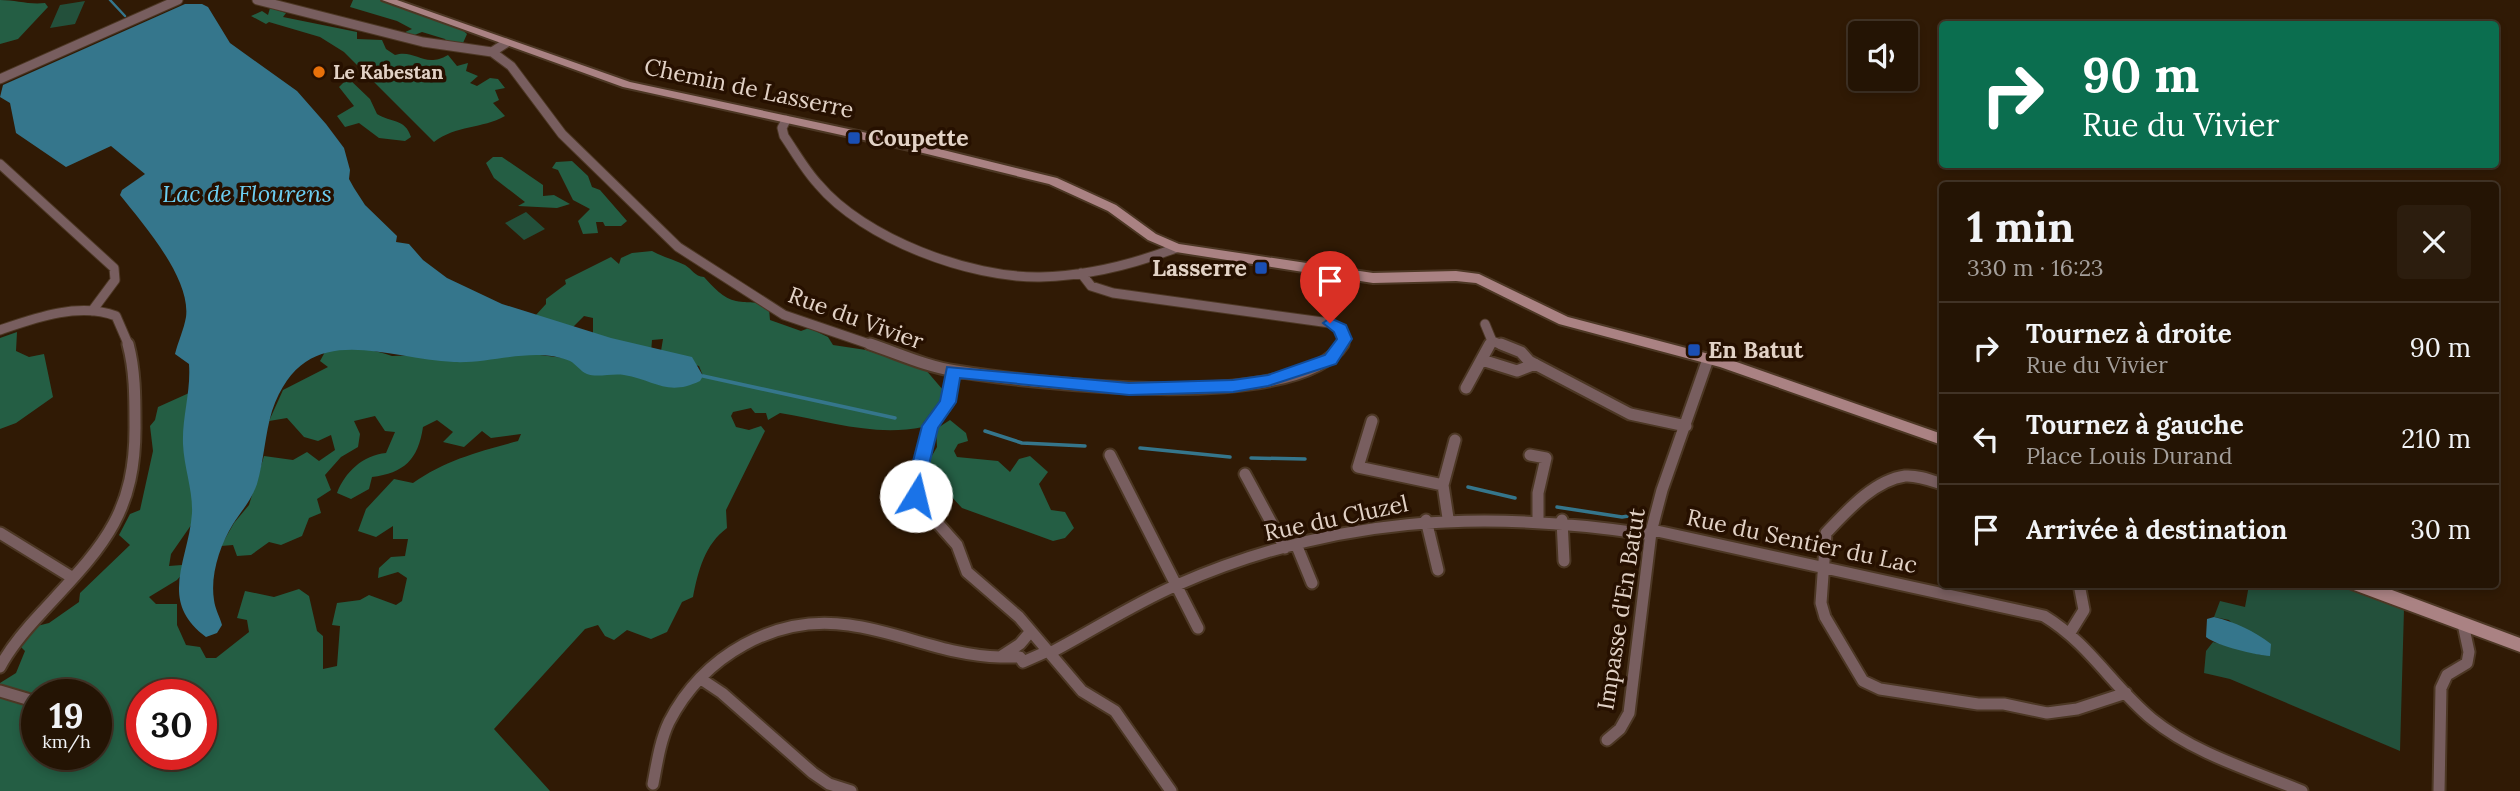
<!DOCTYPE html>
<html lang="fr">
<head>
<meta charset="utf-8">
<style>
  :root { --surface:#241404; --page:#2c1d0e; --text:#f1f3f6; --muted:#a39e9a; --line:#413326 }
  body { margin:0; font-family:Lora,serif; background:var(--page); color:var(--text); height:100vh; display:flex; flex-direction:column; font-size:26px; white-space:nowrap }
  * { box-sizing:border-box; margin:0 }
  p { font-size:23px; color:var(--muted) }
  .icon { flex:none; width:38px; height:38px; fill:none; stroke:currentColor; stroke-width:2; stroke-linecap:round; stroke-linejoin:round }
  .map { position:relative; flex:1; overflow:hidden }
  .details { position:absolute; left:1939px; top:182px; width:560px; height:406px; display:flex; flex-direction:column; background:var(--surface); border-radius:7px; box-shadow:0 4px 10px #0003,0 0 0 2px var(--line) }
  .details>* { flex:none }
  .guide { position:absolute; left:1939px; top:21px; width:560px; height:147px; border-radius:7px; box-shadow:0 4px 10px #0003,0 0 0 2px var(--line); background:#0b6e4f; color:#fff; overflow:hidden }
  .tools { position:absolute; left:1848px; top:21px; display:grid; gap:14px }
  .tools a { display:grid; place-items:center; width:70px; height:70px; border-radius:7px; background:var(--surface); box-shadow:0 4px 10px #0003,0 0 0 2px var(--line); font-size:35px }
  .speed { position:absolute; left:21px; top:679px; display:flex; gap:14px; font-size:35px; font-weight:700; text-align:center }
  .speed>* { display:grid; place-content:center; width:91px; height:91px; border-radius:50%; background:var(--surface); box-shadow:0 4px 10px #0003,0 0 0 2px var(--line); line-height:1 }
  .speed small { font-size:18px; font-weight:400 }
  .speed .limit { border:10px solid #d22; background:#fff; color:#111 }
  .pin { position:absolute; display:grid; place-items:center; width:60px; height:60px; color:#fff; margin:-72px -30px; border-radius:50% 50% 50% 0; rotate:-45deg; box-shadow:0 0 7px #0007 }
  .pin .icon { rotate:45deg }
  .me { position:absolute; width:77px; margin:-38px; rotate:9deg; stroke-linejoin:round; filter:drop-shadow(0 0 5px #0008) }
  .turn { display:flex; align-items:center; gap:24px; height:147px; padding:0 28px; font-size:32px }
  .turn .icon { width:91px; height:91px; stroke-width:2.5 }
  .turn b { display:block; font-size:49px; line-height:60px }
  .round { display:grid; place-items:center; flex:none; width:74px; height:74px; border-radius:7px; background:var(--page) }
  .headline { display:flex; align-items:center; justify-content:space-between; height:119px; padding:0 28px }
  h1 { font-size:42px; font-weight:800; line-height:52px }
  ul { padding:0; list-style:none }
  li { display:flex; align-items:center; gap:21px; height:91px; padding:0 28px; border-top:2px solid var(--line) }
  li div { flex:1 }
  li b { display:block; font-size:26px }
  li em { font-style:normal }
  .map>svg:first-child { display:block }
  .green { fill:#23503b }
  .forest { fill:#245e44; fill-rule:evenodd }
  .water { fill:#35768c }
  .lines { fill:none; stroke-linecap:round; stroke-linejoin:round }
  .stream-far1 { stroke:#35768c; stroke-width:2.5 }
  .stream { stroke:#35768c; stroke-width:3.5 }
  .street-far1-casing { stroke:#4c3724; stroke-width:11 }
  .street-casing { stroke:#4c3724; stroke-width:15 }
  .secondary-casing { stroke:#4c3724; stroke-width:4 }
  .street-far1 { stroke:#785e5f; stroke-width:9 }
  .street { stroke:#785e5f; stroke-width:11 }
  .secondary { fill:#aa8283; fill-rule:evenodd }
  .route { fill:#1a73e8; stroke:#114b97; stroke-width:2 }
  .food-dot { fill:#e8710a; stroke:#261000; stroke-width:2.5 }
  .transit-dot { fill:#1a4fb4; stroke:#261000; stroke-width:2.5 }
  .labels { text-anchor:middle; stroke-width:7; stroke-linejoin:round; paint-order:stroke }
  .far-poi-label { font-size:19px; font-weight:bold; fill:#e2d2c6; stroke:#261000; text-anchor:start }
  .street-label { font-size:23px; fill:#e2d2c6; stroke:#261000 }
  .poi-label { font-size:23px; font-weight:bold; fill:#e2d2c6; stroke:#261000; text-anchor:start }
  .water-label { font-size:24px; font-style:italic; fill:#6ccef1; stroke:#261000 }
</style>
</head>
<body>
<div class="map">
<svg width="2520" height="791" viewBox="0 0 2520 791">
  <rect width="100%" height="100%" fill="#301a05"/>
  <path class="green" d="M 85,1 L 75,24 L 50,28 L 60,5 Z
    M 526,212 L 545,229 L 524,240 L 505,223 Z
    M 2249,585 L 2341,585 L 2404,609 L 2400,751 L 2230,679 L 2204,673 L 2206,651 L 2213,642 L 2261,655 L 2229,620 L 2214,617 L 2220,601 L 2245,607 Z"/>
  <path class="forest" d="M 0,0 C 16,0 29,5 45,3 L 48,7 L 18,39 L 0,44 Z
    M 353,0 L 382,0 L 459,27 L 467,34 L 463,43 L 447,43 L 445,39 L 422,32 L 412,36 L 403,33 L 412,29 L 397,21 L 350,7 Z
    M 270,8 L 286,13 L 283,17 L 357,32 L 357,39 L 382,40 L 386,49 L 395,55 C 416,49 424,69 448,55 L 457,66 L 468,63 L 466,71 L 478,76 L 470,83 L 477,86 L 490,78 L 498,79 L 505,88 L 495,90 L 499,100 L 493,103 L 505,116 C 482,129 456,125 434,142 L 344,52 L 320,37 L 269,22 L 266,24 L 251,16 L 262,11 L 268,15 Z
    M 348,78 L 370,99 L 377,114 C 391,123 405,118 411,137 L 405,141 L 379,138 L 359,123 L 345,127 L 337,116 L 354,106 L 339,87 Z
    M 493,157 L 502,157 L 543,185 L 543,196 L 554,195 L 570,204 L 557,208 L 518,206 L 525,202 L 494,178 L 486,163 Z
    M 572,161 L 588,176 L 592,187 L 600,190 L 627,221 L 621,226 L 605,226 L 603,222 L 596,222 L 598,233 L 583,234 L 578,221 L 590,209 L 573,200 L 558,170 L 552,168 L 556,162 Z
    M 652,251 C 663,257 675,260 685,265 C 693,270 694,276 704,277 C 712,286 724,299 736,301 C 753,304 751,299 769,309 L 770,320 L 801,331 L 809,328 L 828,337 L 833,345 L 866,350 L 925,369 L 943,390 L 942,402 L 923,427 C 874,437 829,421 780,413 L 768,420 L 766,413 L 755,413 L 751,408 L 733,412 L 731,416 L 736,427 L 749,430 L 761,426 L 765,431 L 726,510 L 727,528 C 705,544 698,571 693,597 L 682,602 L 667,632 L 651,639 L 627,630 L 614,640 L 605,636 L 598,625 L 585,629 L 494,729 L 550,791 L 0,791 L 0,683 L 16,673 L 25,651 L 15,641 L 25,629 L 49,623 L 79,602 L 80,593 L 130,545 L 119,535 L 130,514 L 140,510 L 153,451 L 150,426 L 155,420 L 158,407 L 198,389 L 196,518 L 171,554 L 169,566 L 182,565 L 185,571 L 177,580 L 149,597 L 156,604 L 177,604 L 177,625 L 186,645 L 200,647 L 206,658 L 216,658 L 249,632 L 247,620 L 237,618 L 245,591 L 274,597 L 299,589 L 309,596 L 317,631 L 323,636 L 323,669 L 337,666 L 340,626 L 332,625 L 337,603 L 360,600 L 369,595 L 396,605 L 402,601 L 407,578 L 398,572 L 378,578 L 379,568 L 391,557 L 405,556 L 408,539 L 393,539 L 393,526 L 376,537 L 358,531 L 366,509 L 394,479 L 413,483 C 445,460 481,451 518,441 L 521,434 L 491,438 L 482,431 L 464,447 L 443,442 L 453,432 L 437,420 L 423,427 C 418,460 404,473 372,477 L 369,489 L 351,499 L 337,493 C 345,472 363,455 386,453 L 395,432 L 385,431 L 375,416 L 354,421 L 360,434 L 358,447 L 341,457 L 325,475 L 331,490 L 317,499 L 321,513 L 309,518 L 302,536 L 281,545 L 269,542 L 251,555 L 237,556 L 233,545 L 221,546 L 234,523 L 249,505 L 264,456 L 293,460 L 307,452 L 319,461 L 335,450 L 331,435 L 318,441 L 304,437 L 287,418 L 269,421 L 283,390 L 328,367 L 320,361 L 325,352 C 350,346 368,348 392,356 L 517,352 L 703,376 L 699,366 L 660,357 L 663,339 L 652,340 L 651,353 L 593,340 L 593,318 L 584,316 L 571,329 L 535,316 L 546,304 L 546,299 L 566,284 L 565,280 L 611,257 L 619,264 L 621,258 L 632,253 ZM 37,695 L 96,695 L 96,754 L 37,754 ZM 142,695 L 201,695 L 201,754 L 142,754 Z
    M 17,332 L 16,351 L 29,357 L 44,354 L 53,397 L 16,423 L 0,429 L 0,338 Z
    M 950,420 L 966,433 L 968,441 L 958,444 L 954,451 L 957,457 L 998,461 L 1010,472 L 1019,459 L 1030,456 L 1048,472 L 1039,484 L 1051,510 L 1065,512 L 1074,528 L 1065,538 L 1053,541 L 962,508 L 948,493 L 931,485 L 926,466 L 937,447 L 936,429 Z"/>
  <path class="water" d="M 185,4 L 202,4 L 208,7 L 230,43 L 297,91 L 326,124 L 344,148 L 350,170 L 349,179 L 354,188 L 365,205 L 397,236 L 396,242 L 409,244 L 423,260 L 447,278 L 502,304 L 611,338 L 692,357 L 703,376 L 700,381 C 667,397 655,380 624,375 C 612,373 597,378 587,374 C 580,371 576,364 570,361 C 535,346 490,364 454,362 C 383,359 305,316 272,411 C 265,434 264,460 257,484 C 251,501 242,510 233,524 C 220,545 210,575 214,600 C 215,609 220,617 222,625 L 217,633 L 206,637 C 157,601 189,560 192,513 C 193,490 184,468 183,444 C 182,417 191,392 189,364 L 175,354 C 178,342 184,329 186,317 C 191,278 143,224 120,195 L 122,190 L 145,174 L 111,146 L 66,167 L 16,133 L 10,103 L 0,97 L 3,85 Z
    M 2214,617 C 2235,622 2254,631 2271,644 L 2270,656 C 2256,655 2217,646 2206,637 L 2207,619 Z"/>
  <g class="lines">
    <path class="stream-far1" d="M 110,0 L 125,16"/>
    <path class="stream" d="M 703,376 L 895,418
      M 985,431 L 1022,443 L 1085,446
      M 1140,448 L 1230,457
      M 1251,458 L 1305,459
      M 1468,487 L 1515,498
      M 1557,507 L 1622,517 L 1635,515"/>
    <defs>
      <path id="street-far1" d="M 257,0 L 423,42 L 492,52 L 506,43
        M 492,52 L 511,66 L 562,134 L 678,247 L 784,315 L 875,346
        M 0,79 L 178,0
        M 786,120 L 782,128 L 784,136 C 795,152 805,170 818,184 C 864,239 970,278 1040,277 C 1086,276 1134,264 1176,248
        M 0,164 L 114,268 L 115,280 L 92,311
        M 1081,273 L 1091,286 L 1113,293 L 1330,323 L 1341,329 L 1342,346
        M 1485,324 L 1492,341 L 1505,346
        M 0,330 C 35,318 79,302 116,316 L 129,346
        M 1489,346 L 1492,341"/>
      <path id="street" d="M 870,344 C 897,353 927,367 956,371 C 1031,383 1298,415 1343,344
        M 1501,344 L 1521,352 L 1529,361 L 1630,414 L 1686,426
        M 1482,360 L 1517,371 L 1535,364
        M 953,371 L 948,402 L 930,426 L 915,485 L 918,501 L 957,545 L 967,572 L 1019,617 L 1082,691 L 1115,711 L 1171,791
        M 1466,388 L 1490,344
        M 1372,421 L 1358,467 L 1443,485
        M 1110,455 L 1198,628
        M 1530,455 L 1546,458 L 1538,493 L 1538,518
        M 1245,474 L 1285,548
        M 1942,484 C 1930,480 1917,475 1905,476 C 1874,480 1846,512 1826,533 L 1821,603 L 1825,617 L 1863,681 L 1880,689 L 1978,704 L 2004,704 L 2047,713 L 2077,709 L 2126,693
        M 1448,518 L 1443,485 L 1455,440
        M 1426,520 L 1438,570
        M 1562,520 L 1564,561
        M 0,533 L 73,578
        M 1296,544 L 1312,583
        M 1031,631 L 1020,644 L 1000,657 L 1020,657 L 1023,662 L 1048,651
        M 2071,631 L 2084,610 L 2079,584
        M 1050,653 C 1092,631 1133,604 1177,585 C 1331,517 1481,509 1646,534 L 1657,531 L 2044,616 C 2089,643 2113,687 2152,719 C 2195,754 2251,770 2302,791
        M 0,667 C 11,646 26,629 42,612 C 101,548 136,516 135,424 C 135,397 135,370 128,344
        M 701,679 L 722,693 L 813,773 L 829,784 L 851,791
        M 0,691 L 37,702
        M 1607,740 L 1620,729 L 1629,713 L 1651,532 L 1662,490 L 1708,359
        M 653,784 C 657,763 660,741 669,722 C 703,656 775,614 849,625 C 901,632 947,656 1000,657
        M 2439,791 L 2441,688 L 2447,675 L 2467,663 L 2469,652 L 2463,624"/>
      <path id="secondary" d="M 382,0 L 397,0 L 630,82 L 923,145 L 1057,178 L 1116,205 L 1156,234 L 1179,244 L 1373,273 L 1456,271 L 1479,274 L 1568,317 L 1728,359 L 1942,434 L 1942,445 L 1720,367 L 1559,324 L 1476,283 L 1456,281 L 1373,283 L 1176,252 L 1148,240 L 1108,211 L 1049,184 L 923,153 L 623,87 Z
        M 2349,584 L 2376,584 L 2520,638 L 2520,652 L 2351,589 Z"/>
    </defs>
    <use href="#street-far1" class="street-far1-casing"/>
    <use href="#street" class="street-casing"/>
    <use href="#secondary" class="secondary-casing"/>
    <use href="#street-far1" class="street-far1"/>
    <use href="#street" class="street"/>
    <use href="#secondary" class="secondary"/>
  </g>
  <path class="route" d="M 1330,318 L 1346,325 L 1352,339 L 1336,364 L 1268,386 L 1233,392 L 1129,395 L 960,378 L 956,402 L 938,428 L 924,485 L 924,496 L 916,503 L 907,496 L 907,485 L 922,426 L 940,401 L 947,367 L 1129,383 L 1233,380 L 1268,375 L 1325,355 L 1337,339 L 1334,332 L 1323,323 Z"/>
  <circle class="food-dot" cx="319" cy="72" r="7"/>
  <g class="transit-dot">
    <rect x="847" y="131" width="14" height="14" rx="3.5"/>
    <rect x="1254" y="261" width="14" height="14" rx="3.5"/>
    <rect x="1687" y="343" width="14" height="14" rx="3.5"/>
  </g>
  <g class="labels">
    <g class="far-poi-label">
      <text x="333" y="79">Le Kabestan</text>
    </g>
    <g class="street-label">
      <text transform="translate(749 88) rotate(12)" y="8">Chemin de Lasserre</text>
      <text transform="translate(856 318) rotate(20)" y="8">Rue du Vivier</text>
      <text transform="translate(1336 518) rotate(-12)" y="8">Rue du Cluzel</text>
      <text transform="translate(1802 541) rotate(12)" y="8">Rue du Sentier du Lac</text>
      <text transform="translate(1621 609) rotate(-81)" y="8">Impasse d'En Batut</text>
    </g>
    <g class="poi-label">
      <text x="868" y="146">Coupette</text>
      <text x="1247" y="276" text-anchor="end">Lasserre</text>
      <text x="1708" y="358">En Batut</text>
    </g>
    <g class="water-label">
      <text x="247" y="202">Lac de Flourens</text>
    </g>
  </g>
</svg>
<div class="tools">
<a><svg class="icon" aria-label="sound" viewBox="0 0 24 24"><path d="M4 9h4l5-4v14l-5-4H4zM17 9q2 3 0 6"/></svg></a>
</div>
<div class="speed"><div>19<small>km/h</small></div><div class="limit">30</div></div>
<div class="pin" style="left:1330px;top:323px;background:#d93025"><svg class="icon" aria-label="arrive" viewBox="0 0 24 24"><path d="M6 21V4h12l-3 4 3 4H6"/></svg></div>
<svg class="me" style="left:916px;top:496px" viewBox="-20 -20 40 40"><circle r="19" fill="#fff"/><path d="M0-13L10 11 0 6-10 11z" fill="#1a73e8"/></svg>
<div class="guide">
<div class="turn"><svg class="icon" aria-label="right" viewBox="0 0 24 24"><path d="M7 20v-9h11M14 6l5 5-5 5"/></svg><div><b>90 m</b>Rue du Vivier</div></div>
</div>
<section class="details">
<div class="headline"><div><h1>1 min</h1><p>330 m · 16:23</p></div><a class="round"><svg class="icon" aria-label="close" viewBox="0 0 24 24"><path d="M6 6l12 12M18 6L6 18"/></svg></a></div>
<ul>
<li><svg class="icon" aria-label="right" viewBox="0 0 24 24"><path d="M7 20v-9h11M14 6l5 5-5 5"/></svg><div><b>Tournez à droite</b><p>Rue du Vivier</p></div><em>90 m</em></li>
<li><svg class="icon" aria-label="left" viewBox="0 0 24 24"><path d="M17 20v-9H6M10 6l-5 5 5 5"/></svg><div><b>Tournez à gauche</b><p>Place Louis Durand</p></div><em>210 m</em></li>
<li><svg class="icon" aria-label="arrive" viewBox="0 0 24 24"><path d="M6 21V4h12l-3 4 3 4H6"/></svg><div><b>Arrivée à destination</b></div><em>30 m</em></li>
</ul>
</section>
</div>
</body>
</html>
